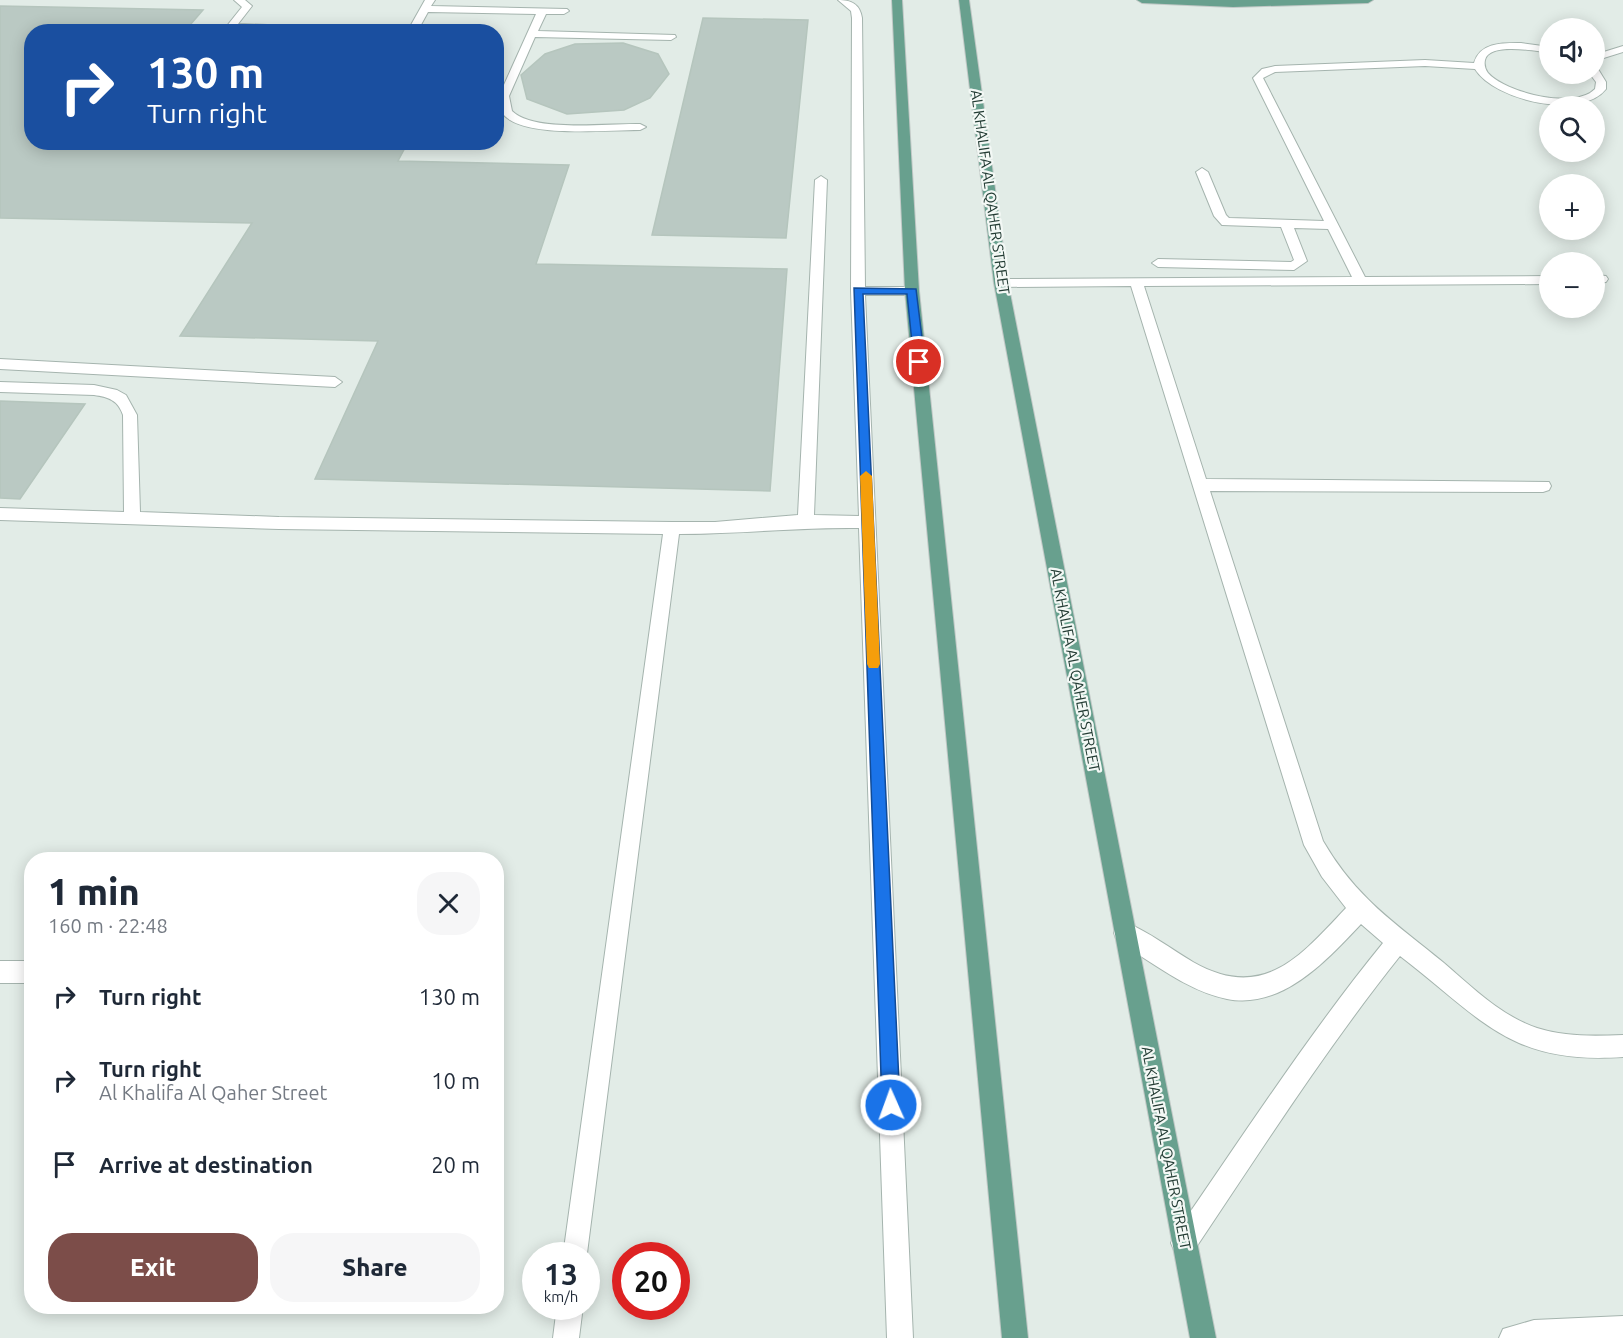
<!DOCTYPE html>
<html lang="en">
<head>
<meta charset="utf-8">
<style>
  :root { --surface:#fff; --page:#f6f6f7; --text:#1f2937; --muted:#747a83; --accent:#7c4d49 }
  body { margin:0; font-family:Ubuntu,sans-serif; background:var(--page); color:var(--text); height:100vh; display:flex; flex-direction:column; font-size:22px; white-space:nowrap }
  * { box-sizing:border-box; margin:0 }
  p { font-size:20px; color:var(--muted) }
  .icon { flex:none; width:33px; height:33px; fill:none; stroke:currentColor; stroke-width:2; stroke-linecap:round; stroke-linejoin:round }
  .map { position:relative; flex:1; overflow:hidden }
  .drawer { position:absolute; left:24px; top:852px; width:480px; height:462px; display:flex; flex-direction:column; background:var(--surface); border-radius:24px; box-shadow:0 3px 15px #0003 }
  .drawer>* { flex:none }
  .top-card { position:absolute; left:24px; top:24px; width:480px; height:126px; border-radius:24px; box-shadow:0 3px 15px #0003; background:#1a4fa0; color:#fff; overflow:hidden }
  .fabs { position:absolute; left:1539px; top:18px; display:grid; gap:12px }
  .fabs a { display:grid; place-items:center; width:66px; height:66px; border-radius:50%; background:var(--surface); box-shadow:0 3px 15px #0003; font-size:30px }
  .speed { position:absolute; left:522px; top:1242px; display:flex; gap:12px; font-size:30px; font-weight:700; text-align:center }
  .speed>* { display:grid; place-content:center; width:78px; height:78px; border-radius:50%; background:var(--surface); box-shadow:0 3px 15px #0003; line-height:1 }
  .speed small { font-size:15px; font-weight:400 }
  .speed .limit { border:9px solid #d22; background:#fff; color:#111 }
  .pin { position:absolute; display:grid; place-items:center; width:51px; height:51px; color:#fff; margin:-26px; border:3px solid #fff; border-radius:50%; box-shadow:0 2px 6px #0007 }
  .me { position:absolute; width:66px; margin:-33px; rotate:358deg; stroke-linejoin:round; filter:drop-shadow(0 0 4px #0008) }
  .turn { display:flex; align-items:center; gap:21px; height:126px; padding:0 24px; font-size:27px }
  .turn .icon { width:78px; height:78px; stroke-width:2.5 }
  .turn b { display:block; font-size:42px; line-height:51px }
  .round { display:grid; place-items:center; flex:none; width:63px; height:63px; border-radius:24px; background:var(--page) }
  .overview { display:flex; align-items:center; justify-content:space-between; height:102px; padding:0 24px }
  h1 { font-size:36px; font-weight:800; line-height:45px }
  .action { display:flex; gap:12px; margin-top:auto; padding:12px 24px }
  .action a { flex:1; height:69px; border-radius:24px; background:var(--accent); color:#fff; font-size:24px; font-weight:800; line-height:69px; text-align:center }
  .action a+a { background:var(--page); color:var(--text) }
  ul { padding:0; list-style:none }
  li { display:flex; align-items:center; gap:18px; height:84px; padding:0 24px }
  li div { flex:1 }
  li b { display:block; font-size:22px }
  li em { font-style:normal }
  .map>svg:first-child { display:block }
  .building { fill:#bac9c3; stroke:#b5c5bd; stroke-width:1.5 }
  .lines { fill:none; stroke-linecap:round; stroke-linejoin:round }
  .service-casing { stroke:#a5b4ae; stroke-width:2 }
  .primary-casing { stroke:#c1c8c6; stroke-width:2 }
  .service { fill:#fff; fill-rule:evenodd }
  .primary { fill:#68a08e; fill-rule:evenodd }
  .route { fill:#1a73e8; stroke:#114b97; stroke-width:1.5 }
  .slow { fill:#f59e0b }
  .labels { text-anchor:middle; stroke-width:4.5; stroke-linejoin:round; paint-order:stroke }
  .street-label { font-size:15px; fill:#233c34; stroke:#f3f8f5 }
</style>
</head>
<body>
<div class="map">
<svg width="1623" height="1338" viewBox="0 0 1623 1338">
  <rect width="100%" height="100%" fill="#e2ece7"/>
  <path class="building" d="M 0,6 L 203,10 L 184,32 L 32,32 L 32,142 L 408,142 L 398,161 L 569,165 L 536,264 L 787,269 L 770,491 L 315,479 L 378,341 L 180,336 L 252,223 L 0,218 Z
    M 703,18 L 808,20 L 786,238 L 652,235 Z
    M 623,43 L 658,54 L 669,74 L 650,98 L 624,110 L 567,114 L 527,99 L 521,75 L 545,54 L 575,44 Z
    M 0,401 L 85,404 L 20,499 L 0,498 Z"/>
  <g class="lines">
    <defs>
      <path id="service" d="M 234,0 L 245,0 L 252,6 L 238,24 L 377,29 L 382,32 L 222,32 L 242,7 Z
        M 425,0 L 435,0 L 431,6 L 567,9 L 569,11 L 564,14 L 546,14 L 538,31 L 675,35 L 676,37 L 671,40 L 535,37 L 509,96 L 512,111 C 534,133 610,123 640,124 L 646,127 L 640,130 C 607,130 537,137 510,120 C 501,115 498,106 499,96 L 536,14 L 428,12 L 417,32 L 407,32 Z
        M 838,0 C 851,0 860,4 862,18 L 865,287 L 912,287 L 919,291 L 912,295 L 865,295 L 913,1338 L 887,1338 L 859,528 C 799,527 740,534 679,534 L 586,1261 L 586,1256 L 563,1256 L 663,534 L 279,529 L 0,520 L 0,508 L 124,512 L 123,415 C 118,400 108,397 94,395 L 0,392 L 0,382 L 94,385 L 117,390 L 126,395 L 137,415 L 140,512 L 279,517 L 672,522 L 715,522 L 798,515 L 815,180 L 821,176 L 827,180 L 814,515 L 859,516 L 851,291 L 852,18 L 851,11 Z
        M 1521,43 L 1550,47 L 1550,53 C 1536,51 1489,42 1485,60 C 1484,65 1485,69 1488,73 C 1506,93 1575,110 1595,89 L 1596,82 L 1590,74 L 1594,74 L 1594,68 L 1598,69 L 1606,82 L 1606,89 C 1581,121 1494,100 1475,69 L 1425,66 L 1275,72 L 1263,78 L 1365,277 L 1550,276 L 1550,284 L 1144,286 L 1206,479 L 1549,482 L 1551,486 L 1549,490 L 1543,492 L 1210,491 L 1323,841 C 1356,898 1395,923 1444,963 C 1472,987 1501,1016 1537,1028 C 1565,1037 1594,1036 1623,1035 L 1623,1057 C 1510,1065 1482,1019 1400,956 C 1325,1050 1260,1152 1193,1252 L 1184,1256 L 1175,1252 L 1171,1243 L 1175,1234 C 1243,1136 1308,1035 1383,943 L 1361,924 C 1327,960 1282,1010 1227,999 C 1187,991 1151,961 1117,941 L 1114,933 L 1117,925 L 1125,922 C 1149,932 1171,949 1193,962 C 1263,1002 1300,957 1346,908 L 1322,877 L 1304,845 L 1131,286 L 1001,287 L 994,283 L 1001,279 L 1352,277 L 1328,229 L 1294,228 L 1307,261 L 1294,270 L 1158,267 L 1152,263 L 1158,259 L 1291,262 L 1294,260 L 1281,227 L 1222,225 L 1214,216 L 1196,172 L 1202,168 L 1208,172 L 1226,215 L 1229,218 L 1324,221 L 1253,78 L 1262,69 L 1275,66 L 1425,60 L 1474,63 C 1480,42 1503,43 1521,43 Z
        M 1623,46 L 1623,52 L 1594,61 L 1594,55 Z
        M 1594,275 L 1606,276 L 1608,279 L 1606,282 L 1594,283 Z
        M 0,359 L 335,377 L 342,382 L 335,387 L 0,369 Z
        M 0,961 L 32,961 L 32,983 L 0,983 Z
        M 557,1306 L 583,1306 L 579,1338 L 553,1338 Z
        M 1623,1316 L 1623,1338 L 1499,1338 L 1503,1329 L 1534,1320 Z"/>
      <path id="primary" d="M 892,0 L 902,0 L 919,291 L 1028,1338 L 1002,1338 L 905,291 Z
        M 959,0 L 969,0 L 1008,283 L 1216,1338 L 1190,1338 L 994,283 Z
        M 1137,0 L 1373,0 L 1368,3 L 1233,7 L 1142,3 Z"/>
    </defs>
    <use href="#service" class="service-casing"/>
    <use href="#primary" class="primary-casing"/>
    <use href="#service" class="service"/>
    <use href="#primary" class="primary"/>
  </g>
  <path class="route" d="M 854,288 L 916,289 L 925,362 L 919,366 L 914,362 L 907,294 L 863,294 L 900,1105 L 897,1111 L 891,1114 L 884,1111 L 882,1105 Z"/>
  <path class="slow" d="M 866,471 L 872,476 L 880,664 L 878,668 L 869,668 L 867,664 L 860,476 Z"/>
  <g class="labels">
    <g class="street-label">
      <text transform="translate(990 192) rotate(82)" y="5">AL KHALIFA AL QAHER STREET</text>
      <text transform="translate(1075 670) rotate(79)" y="5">AL KHALIFA AL QAHER STREET</text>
      <text transform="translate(1166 1148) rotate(79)" y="5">AL KHALIFA AL QAHER STREET</text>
    </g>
  </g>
</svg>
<div class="fabs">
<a><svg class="icon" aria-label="sound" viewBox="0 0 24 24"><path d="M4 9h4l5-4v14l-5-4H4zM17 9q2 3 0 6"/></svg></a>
<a><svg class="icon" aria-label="search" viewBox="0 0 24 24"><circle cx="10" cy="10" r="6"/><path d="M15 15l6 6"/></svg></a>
<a>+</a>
<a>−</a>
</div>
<div class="speed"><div>13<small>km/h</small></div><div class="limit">20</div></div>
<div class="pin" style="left:919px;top:362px;background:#d93025"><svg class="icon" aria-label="arrive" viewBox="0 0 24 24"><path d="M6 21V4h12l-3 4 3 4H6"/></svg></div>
<svg class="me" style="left:891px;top:1105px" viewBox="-20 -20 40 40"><circle r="17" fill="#1a73e8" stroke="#fff" stroke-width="3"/><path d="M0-11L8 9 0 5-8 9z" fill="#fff"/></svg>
<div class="top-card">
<div class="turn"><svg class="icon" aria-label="right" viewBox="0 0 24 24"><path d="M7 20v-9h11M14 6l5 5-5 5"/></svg><div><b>130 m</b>Turn right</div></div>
</div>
<section class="drawer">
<div class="overview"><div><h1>1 min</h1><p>160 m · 22:48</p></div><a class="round"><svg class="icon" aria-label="close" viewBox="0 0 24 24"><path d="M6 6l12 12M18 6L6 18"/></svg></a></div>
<ul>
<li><svg class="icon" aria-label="right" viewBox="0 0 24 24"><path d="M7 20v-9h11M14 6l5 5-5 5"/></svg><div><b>Turn right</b></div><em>130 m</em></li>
<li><svg class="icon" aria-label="right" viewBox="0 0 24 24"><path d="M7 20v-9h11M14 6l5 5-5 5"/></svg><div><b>Turn right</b><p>Al Khalifa Al Qaher Street</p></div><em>10 m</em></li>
<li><svg class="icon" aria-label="arrive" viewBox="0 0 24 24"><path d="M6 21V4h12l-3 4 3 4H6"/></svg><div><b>Arrive at destination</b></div><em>20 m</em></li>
</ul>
<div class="action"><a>Exit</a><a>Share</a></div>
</section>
</div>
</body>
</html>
